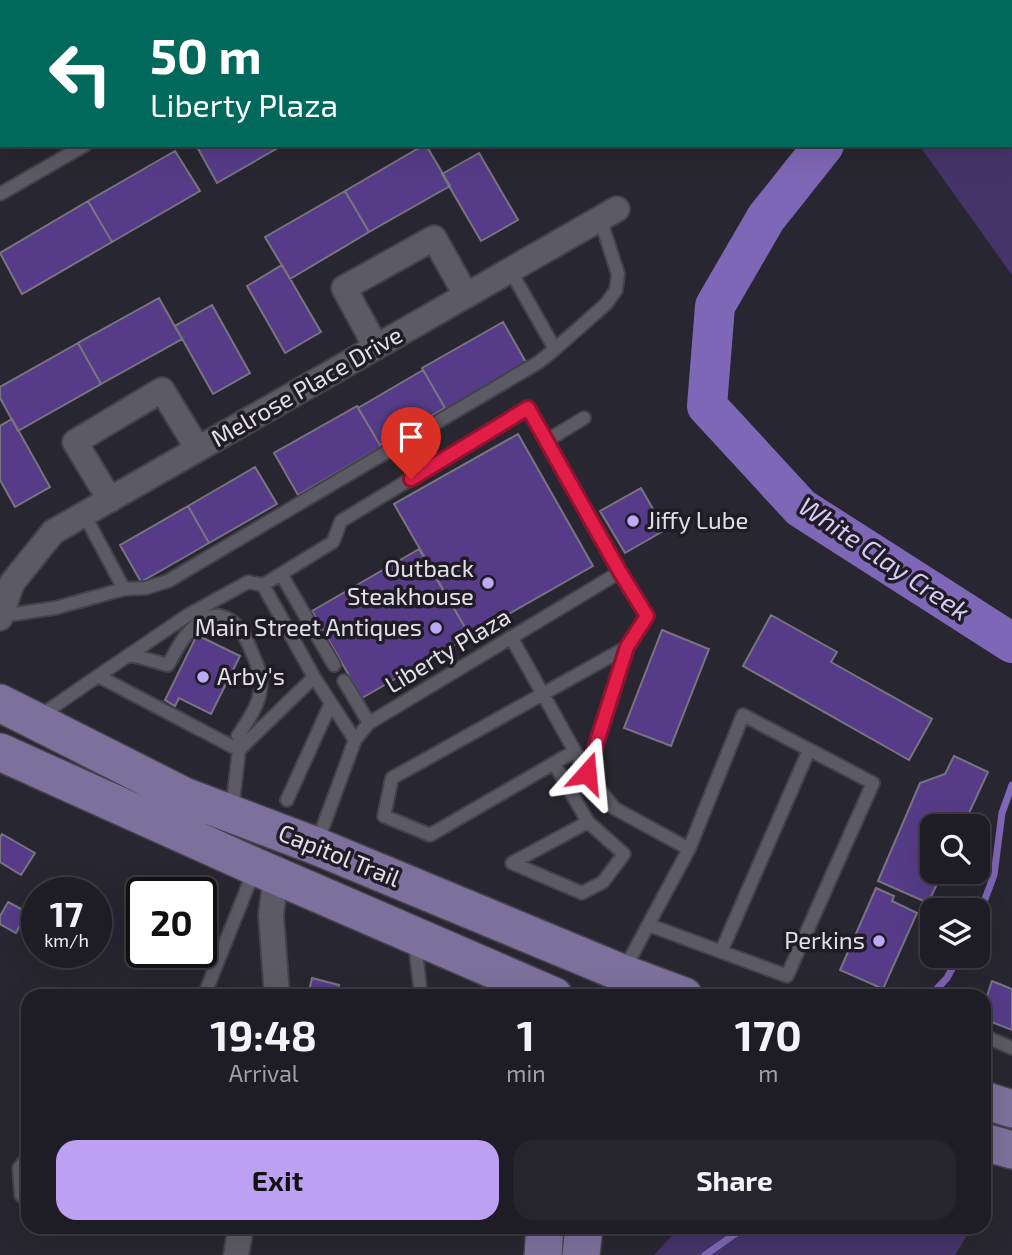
<!DOCTYPE html>
<html lang="en">
<head>
<meta charset="utf-8">
<style>
  :root { --surface:#1e1c24; --page:#26252c; --text:#f1f3f6; --muted:#a1a1a6; --line:#3c3a41; --accent:#bca0f2 }
  body { margin:0; font-family:"Exo 2",sans-serif; background:var(--page); color:var(--text); height:100vh; display:flex; flex-direction:column; font-size:26px; white-space:nowrap }
  * { box-sizing:border-box; margin:0 }
  p { font-size:23px; color:var(--muted) }
  .icon { flex:none; width:38px; height:38px; fill:none; stroke:currentColor; stroke-width:2; stroke-linecap:round; stroke-linejoin:round }
  .map { position:relative; flex:1; overflow:hidden }
  .sheet { position:absolute; left:21px; top:989px; width:970px; height:245px; display:flex; flex-direction:column; background:var(--surface); border-radius:21px; box-shadow:0 7px 28px #0002,0 0 0 2px var(--line) }
  .sheet>* { flex:none }
  .banner { position:absolute; left:0px; top:0px; width:1013px; height:147px; box-shadow:0 7px 28px #0002,0 0 0 2px var(--line); background:#00695c; color:#fff; overflow:hidden }
  .fabs { position:absolute; left:920px; top:814px; display:grid; gap:14px }
  .fabs a { display:grid; place-items:center; width:70px; height:70px; border-radius:14px; background:var(--surface); box-shadow:0 7px 28px #0002,0 0 0 2px var(--line); font-size:35px }
  .speed { position:absolute; left:21px; top:877px; display:flex; gap:14px; font-size:35px; font-weight:700; text-align:center }
  .speed>* { display:grid; place-content:center; width:91px; height:91px; border-radius:50%; background:var(--surface); box-shadow:0 7px 28px #0002,0 0 0 2px var(--line); line-height:1 }
  .speed small { font-size:18px; font-weight:400 }
  .speed .limit { border:4px solid #111; border-radius:10px; background:#fff; color:#111 }
  .pin { position:absolute; display:grid; place-items:center; width:60px; height:60px; color:#fff; margin:-72px -30px; border-radius:50% 50% 50% 0; rotate:-45deg; box-shadow:0 0 7px #0007 }
  .pin .icon { rotate:45deg }
  .me { position:absolute; width:77px; margin:-38px; rotate:18deg; stroke-linejoin:round; filter:drop-shadow(0 0 5px #0008) }
  .turn { display:flex; align-items:center; gap:24px; height:147px; padding:0 35px; font-size:32px }
  .turn .icon { width:91px; height:91px; stroke-width:2.5 }
  .turn b { display:block; font-size:49px; line-height:60px }
  .eta { display:flex; justify-content:space-evenly; align-items:center; height:119px; text-align:center }
  .eta b { font-size:42px; font-weight:700; line-height:49px }
  .cta { display:flex; gap:14px; margin-top:auto; padding:14px 35px }
  .cta a { flex:1; height:80px; border-radius:21px; background:var(--accent); color:#111; font-size:28px; font-weight:700; line-height:80px; text-align:center }
  .cta a+a { background:var(--page); color:var(--text) }
  .map>svg:first-child { display:block }
  .green { fill:#453469 }
  .lines { fill:none; stroke-linecap:round; stroke-linejoin:round }
  .stream { stroke:#7f67b7; stroke-width:7 }
  .river { stroke:#7f67b7; stroke-width:40 }
  .building { fill:#563c88; stroke:#787581; stroke-width:2 }
  .lane-casing { stroke:#43414a; stroke-width:16 }
  .street-casing { stroke:#43414a; stroke-width:28 }
  .primary-casing { stroke:#43414a; stroke-width:40 }
  .lane { stroke:#5c5a65; stroke-width:12 }
  .street { stroke:#5c5a65; stroke-width:24 }
  .primary { stroke:#7c719c; stroke-width:37 }
  .route-casing { stroke:#92132f; stroke-width:18 }
  .route { stroke:#e11d48; stroke-width:12 }
  .poi-dot { fill:#bda9f5; stroke:#1f1c26; stroke-width:2.5 }
  .labels { text-anchor:middle; stroke-width:7; stroke-linejoin:round; paint-order:stroke }
  .street-label { font-size:24px; fill:#e2e0e7; stroke:#1f1c26 }
  .poi-label { font-size:24px; fill:#e2e0e7; stroke:#1f1c26; text-anchor:end }
  .water-label { font-size:26px; font-style:italic; fill:#d7ccf8; stroke:#1f1c26 }
</style>
</head>
<body>
<div class="map">
<svg width="1012" height="1255" viewBox="0 0 1012 1255">
  <rect width="100%" height="100%" fill="#282630"/>
  <path class="green" d="M 913,0 L 1012,0 L 1012,275 L 919,145 L 1012,145 L 1012,2 L 913,2 Z
    M 680,1227 L 972,1227 L 955,1255 L 654,1255 Z"/>
  <g class="lines">
    <path class="stream" d="M 978,918 L 994,875 L 1002,813 L 1012,785
      M 930,996 L 947,978 L 959,956
      M 705,1255 L 745,1227"/>
    <path class="river" d="M 881,2 L 881,0
      M 824,145 L 766,218 L 715,306 L 707,406 L 801,508 L 1012,643"/>
  </g>
  <path class="building" d="M 196,145 L 283,145 L 217,183 Z
    M 424,145 L 426,145 L 450,186 L 369,232 L 345,191 Z
    M 175,151 L 200,191 L 112,242 L 88,201 Z
    M 479,153 L 518,220 L 481,241 L 442,174 Z
    M 345,191 L 369,232 L 290,279 L 265,237 Z
    M 88,201 L 112,242 L 22,294 L 0,253 Z
    M 282,265 L 321,332 L 285,353 L 247,286 Z
    M 159,298 L 182,339 L 101,384 L 78,343 Z
    M 212,305 L 250,373 L 213,394 L 175,326 Z
    M 503,322 L 527,364 L 446,410 L 422,368 Z
    M 78,343 L 101,384 L 18,431 L 0,398 L 0,387 Z
    M 423,370 L 445,408 L 380,445 L 358,408 Z
    M 357,406 L 381,447 L 298,495 L 274,453 Z
    M 12,419 L 50,487 L 15,507 L 0,480 L 0,426 Z
    M 518,434 L 593,566 L 470,636 L 394,504 Z
    M 255,467 L 277,504 L 209,543 L 188,506 Z
    M 641,488 L 665,530 L 625,553 L 600,511 Z
    M 188,506 L 209,543 L 141,582 L 120,545 Z
    M 419,549 L 470,636 L 362,698 L 312,611 Z
    M 771,615 L 837,652 L 831,662 L 932,719 L 909,760 L 743,666 Z
    M 662,630 L 709,649 L 671,746 L 624,728 Z
    M 197,635 L 240,656 L 211,714 L 179,698 L 175,706 L 165,700 Z
    M 954,756 L 988,772 L 963,826 L 933,826 L 933,872 L 943,872 L 928,903 L 878,881 L 920,783 L 945,774 Z
    M 2,834 L 35,853 L 21,875 L 0,862 L 0,838 Z
    M 876,888 L 894,896 L 892,901 L 917,913 L 883,989 L 840,970 Z
    M 8,902 L 27,912 L 16,933 L 0,924 L 0,916 Z
    M 312,978 L 339,985 L 336,996 L 308,996 Z
    M 992,981 L 1012,989 L 1012,1030 L 984,1019 L 984,1005 Z"/>
  <g class="lines">
    <defs>
      <path id="lane" d="M 332,2 L 335,0
        M 0,194 L 85,145
        M 510,270 L 555,349
        M 546,441 L 584,418
        M 84,514 L 124,589
        M 281,574 L 334,665
        M 263,585 L 333,542 L 341,521 L 528,408 L 620,572
        M 1,616 L 55,608 L 124,589 L 146,588 L 168,581 L 539,362 L 555,349 L 606,304 L 616,290 L 618,274 L 600,218
        M 511,637 L 587,773
        M 131,655 L 168,665 C 174,655 180,641 188,633 C 216,601 238,618 251,650 C 257,664 263,677 260,692 C 258,707 246,723 238,736 L 245,744
        M 98,676 L 188,615 L 248,582 L 263,585 L 314,677
        M 344,681 L 369,723
        M 37,718 L 98,676 L 239,750 L 232,810
        M 239,750 L 314,677 L 355,740
        M 575,751 L 430,835 L 384,816 L 392,778 L 627,647
        M 554,763 L 588,822 L 512,863 L 582,893 L 603,882 L 624,854 L 588,822
        M 287,800 L 331,703
        M 317,843 L 355,740 L 369,723 L 620,572 L 647,616 L 627,647 L 587,773 L 614,808 L 689,849
        M 415,943 L 421,996
        M 721,952 L 809,750
        M 624,970 L 689,849 L 743,715 L 873,783 L 787,976 L 649,925
        M 204,996 L 254,871
        M 984,1036 L 1012,1048
        M 28,1157 L 19,1168 L 21,1195 L 28,1202"/>
      <path id="street" d="M 376,347 L 344,288 L 434,238 L 466,295
        M 110,500 L 75,442 L 162,390 L 198,449
        M 0,618 L 12,583 L 53,532 L 617,209
        M 276,876 L 271,915 L 277,996
        M 236,1255 L 241,1227"/>
      <path id="primary" d="M 0,703 L 184,796 L 316,846 L 622,973 L 684,996
        M 0,752 L 256,867 L 554,996
        M 984,1100 L 1012,1109
        M 984,1142 L 1012,1150
        M 543,1255 L 545,1227
        M 581,1255 L 584,1227"/>
    </defs>
    <use href="#lane" class="lane-casing"/>
    <use href="#street" class="street-casing"/>
    <use href="#primary" class="primary-casing"/>
    <use href="#lane" class="lane"/>
    <use href="#street" class="street"/>
    <use href="#primary" class="primary"/>
  </g>
  <g class="lines">
    <defs>
      <path id="route" d="M 411,479 L 528,408 L 620,572 L 647,616 L 627,647 L 587,773"/>
    </defs>
    <use href="#route" class="route-casing"/>
    <use href="#route" class="route"/>
  </g>
  <g class="poi-dot">
    <circle cx="633" cy="521" r="7"/>
    <circle cx="488" cy="583" r="7"/>
    <circle cx="436" cy="628" r="7"/>
    <circle cx="203" cy="677" r="7"/>
    <circle cx="879" cy="941" r="7"/>
  </g>
  <g class="labels">
    <g class="street-label">
      <text transform="translate(307 387) rotate(-30)" y="8">Melrose Place Drive</text>
      <text transform="translate(448 651) rotate(-31)" y="8">Liberty Plaza</text>
      <text transform="translate(339 856) rotate(22)" y="8">Capitol Trail</text>
    </g>
    <g class="poi-label">
      <text x="647" y="529" text-anchor="start">Jiffy Lube</text>
      <text x="474" y="577">Outback<tspan x="474" dy="28">Steakhouse</tspan></text>
      <text x="422" y="636">Main Street Antiques</text>
      <text x="217" y="685" text-anchor="start">Arby's</text>
      <text x="865" y="949">Perkins</text>
    </g>
    <g class="water-label">
      <text transform="translate(884 559) rotate(34)" y="9">White Clay Creek</text>
    </g>
  </g>
</svg>
<div class="fabs">
<a><svg class="icon" aria-label="search" viewBox="0 0 24 24"><circle cx="10" cy="10" r="6"/><path d="M15 15l6 6"/></svg></a>
<a><svg class="icon" aria-label="layers" viewBox="0 0 24 24"><path d="M12 4l9 5-9 5-9-5zM3 14l9 5 9-5"/></svg></a>
</div>
<div class="speed"><div>17<small>km/h</small></div><div class="limit">20</div></div>
<div class="pin" style="left:411px;top:479px;background:#d93025"><svg class="icon" aria-label="arrive" viewBox="0 0 24 24"><path d="M6 21V4h12l-3 4 3 4H6"/></svg></div>
<svg class="me" style="left:587px;top:773px" viewBox="-20 -20 40 40"><path d="M0-17L14 15 0 8-14 15z" fill="#e11d48" stroke="#fff" stroke-width="4"/></svg>
<div class="banner">
<div class="turn"><svg class="icon" aria-label="left" viewBox="0 0 24 24"><path d="M17 20v-9H6M10 6l-5 5 5 5"/></svg><div><b>50 m</b>Liberty Plaza</div></div>
</div>
<section class="sheet">
<div class="eta">
<div><b>19:48</b><p>Arrival</p></div>
<div><b>1</b><p>min</p></div>
<div><b>170</b><p>m</p></div>
</div>
<div class="cta"><a>Exit</a><a>Share</a></div>
</section>
</div>
</body>
</html>
